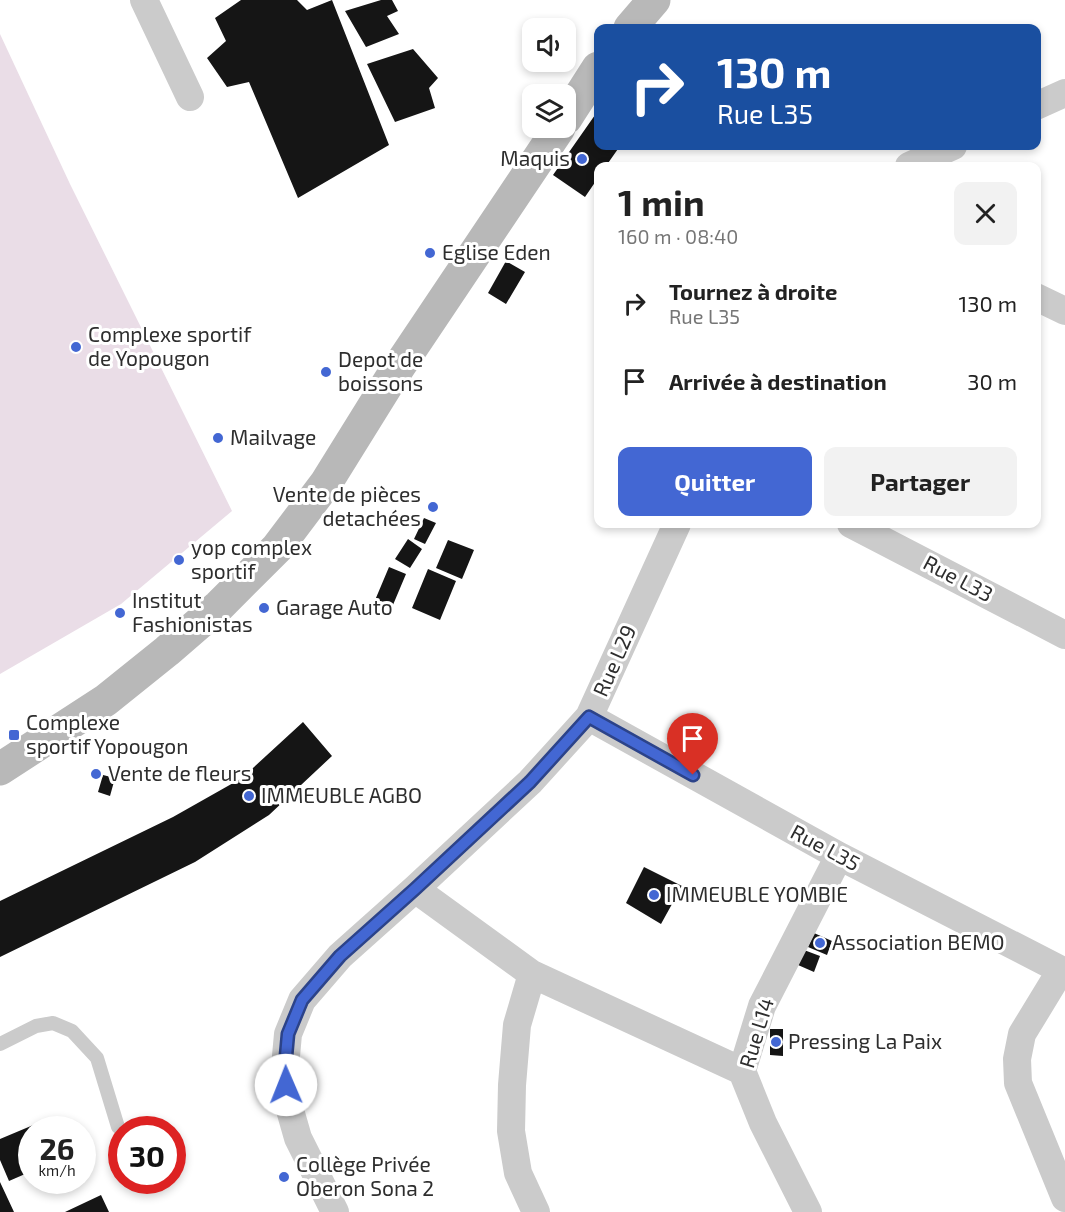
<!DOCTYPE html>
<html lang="fr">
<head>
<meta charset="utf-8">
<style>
  :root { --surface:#fff; --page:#f2f2f2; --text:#222; --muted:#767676; --accent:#4367d3 }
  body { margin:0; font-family:"Exo 2",sans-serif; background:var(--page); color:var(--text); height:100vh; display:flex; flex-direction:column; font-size:22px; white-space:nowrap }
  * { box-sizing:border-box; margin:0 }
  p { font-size:20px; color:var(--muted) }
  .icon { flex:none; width:33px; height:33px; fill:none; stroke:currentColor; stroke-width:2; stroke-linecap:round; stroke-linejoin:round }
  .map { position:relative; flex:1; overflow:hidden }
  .sheet { position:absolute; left:594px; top:162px; width:447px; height:366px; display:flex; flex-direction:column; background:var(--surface); border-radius:12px; box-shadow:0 3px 9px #0003 }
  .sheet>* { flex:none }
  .hud { position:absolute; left:594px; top:24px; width:447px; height:126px; border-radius:12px; box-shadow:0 3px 9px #0003; background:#1a4fa0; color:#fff; overflow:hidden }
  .controls { position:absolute; left:522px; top:18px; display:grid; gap:12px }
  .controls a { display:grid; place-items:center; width:54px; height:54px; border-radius:12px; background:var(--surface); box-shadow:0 3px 9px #0003; font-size:30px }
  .speed { position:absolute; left:18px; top:1116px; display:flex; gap:12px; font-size:30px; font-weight:700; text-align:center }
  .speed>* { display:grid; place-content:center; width:78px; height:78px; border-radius:50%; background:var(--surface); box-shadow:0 3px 9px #0003; line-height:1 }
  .speed small { font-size:15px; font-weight:400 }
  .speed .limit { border:9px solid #d22; background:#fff; color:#111 }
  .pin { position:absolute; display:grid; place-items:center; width:51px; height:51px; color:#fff; margin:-62px -26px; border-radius:50% 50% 50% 0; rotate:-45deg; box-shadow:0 0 6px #0007 }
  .pin .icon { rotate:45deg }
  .me { position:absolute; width:66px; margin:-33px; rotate:359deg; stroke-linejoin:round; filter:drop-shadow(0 0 4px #0008) }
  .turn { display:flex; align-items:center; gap:21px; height:126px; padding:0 24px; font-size:27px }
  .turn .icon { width:78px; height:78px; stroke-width:2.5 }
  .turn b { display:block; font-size:42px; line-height:51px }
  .round { display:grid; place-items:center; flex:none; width:63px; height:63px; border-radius:12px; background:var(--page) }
  .summary { display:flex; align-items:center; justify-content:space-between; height:102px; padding:0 24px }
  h1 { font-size:36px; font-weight:700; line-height:45px }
  .action { display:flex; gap:12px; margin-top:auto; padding:12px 24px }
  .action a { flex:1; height:69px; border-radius:12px; background:var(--accent); color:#fff; font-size:24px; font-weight:700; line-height:69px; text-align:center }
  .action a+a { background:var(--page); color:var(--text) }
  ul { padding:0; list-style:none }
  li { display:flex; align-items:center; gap:18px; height:78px; padding:0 24px }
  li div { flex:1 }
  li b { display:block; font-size:22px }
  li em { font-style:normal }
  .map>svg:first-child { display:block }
  .green { fill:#eadde7 }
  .building { fill:#151515 }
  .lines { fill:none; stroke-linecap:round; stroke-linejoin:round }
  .lane { stroke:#cbcbcb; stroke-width:14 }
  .street { stroke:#cbcbcb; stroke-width:28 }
  .secondary { stroke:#b8b8b8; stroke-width:33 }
  .route-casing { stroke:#2c4389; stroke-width:15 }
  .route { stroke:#4367d3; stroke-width:10 }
  .poi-dot { fill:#4367d3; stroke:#fff; stroke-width:2 }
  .labels { text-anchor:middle; stroke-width:6; stroke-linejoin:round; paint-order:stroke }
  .poi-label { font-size:21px; fill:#2e2e2e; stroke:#fff; text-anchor:start }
  .street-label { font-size:21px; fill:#2e2e2e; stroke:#fff }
</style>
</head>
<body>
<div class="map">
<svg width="1065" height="1212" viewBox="0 0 1065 1212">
  <rect width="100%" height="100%" fill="#fff"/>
  <path class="green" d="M 0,34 L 70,184 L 232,511 L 121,604 L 0,674 Z"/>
  <path class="building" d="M 241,0 L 297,0 L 307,10 L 332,0 L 389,145 L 298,198 L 249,82 L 227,87 L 207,58 L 226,41 L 215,18 Z
    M 381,0 L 392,0 L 398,11 L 387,16 L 399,34 L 366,47 L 345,11 Z
    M 413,49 L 438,78 L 429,88 L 435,108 L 395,122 L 367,64 Z
    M 595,115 L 598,117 L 598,146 L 620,146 L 606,166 L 598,166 L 598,178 L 585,197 L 553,175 Z
    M 506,261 L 525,272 L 506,304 L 488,293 Z
    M 424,518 L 436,523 L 425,544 L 414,539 Z
    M 408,539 L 422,549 L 410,568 L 395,559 Z
    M 448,540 L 474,550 L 462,579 L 436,568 Z
    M 389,567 L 406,574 L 390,612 L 373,605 Z
    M 428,569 L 456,581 L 440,620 L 412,608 Z
    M 303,722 L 332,756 L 269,815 L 195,862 L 0,957 L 0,901 L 173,817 L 242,778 Z
    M 103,775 L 115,778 L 110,796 L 98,792 Z
    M 644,867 L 682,886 L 661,924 L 626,903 Z
    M 814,933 L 832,941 L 827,955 L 808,947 Z
    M 804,950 L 820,956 L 814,972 L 798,965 Z
    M 770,1029 L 783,1029 L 783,1056 L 770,1055 Z
    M 50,1118 L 53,1124 L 41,1130 L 32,1130 L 32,1171 L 9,1181 L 0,1160 L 0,1139 Z
    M 0,1182 L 14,1212 L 0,1212 Z
    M 101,1195 L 109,1212 L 65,1212 Z"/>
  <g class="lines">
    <path class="lane" d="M 0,1044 L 36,1026 L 53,1023 L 72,1031 L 97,1058 L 118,1127"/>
    <path class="street" d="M 144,0 L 190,97
      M 1036,106 L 1065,93
      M 909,166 L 953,146
      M 1036,297 L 1065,311
      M 851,524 L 1065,635
      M 589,717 L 839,856 L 1065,972
      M 415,889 L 532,974 L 742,1071
      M 1061,970 L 1022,1034 L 1017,1059 L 1018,1083 L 1065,1198
      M 532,974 L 517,1025 L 512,1085 L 511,1131 L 518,1173 L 536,1212
      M 335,1212 L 298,1138 L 288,1103 L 285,1067 L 288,1034 L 302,1000 L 340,956 L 415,889 L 530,782 L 589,717 L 677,524
      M 808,1212 L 763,1123 L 742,1071 L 762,1006 L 839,856"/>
    <path class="secondary" d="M 630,28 L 654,0
      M 566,118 L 598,68
      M 0,769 L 106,700 L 167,651 L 219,606 L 277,548 L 326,483 L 390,380 L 559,128"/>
  </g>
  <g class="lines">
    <defs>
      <path id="route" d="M 286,1085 L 285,1067 L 288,1034 L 302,1000 L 340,956 L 415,889 L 530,782 L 589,717 L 693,775"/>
    </defs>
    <use href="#route" class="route-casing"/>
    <use href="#route" class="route"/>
  </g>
  <g class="poi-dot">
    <circle cx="582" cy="159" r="6"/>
    <circle cx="430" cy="253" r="6"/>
    <circle cx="76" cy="347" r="6"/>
    <circle cx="326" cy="372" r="6"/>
    <circle cx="218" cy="438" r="6"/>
    <circle cx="433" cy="507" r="6"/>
    <circle cx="179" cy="560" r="6"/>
    <circle cx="264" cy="608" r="6"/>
    <circle cx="120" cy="613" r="6"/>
    <rect x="8" y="729" width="12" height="12" rx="3"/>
    <circle cx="96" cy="774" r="6"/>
    <circle cx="249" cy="796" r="6"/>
    <circle cx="654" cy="895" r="6"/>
    <circle cx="820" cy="943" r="6"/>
    <circle cx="776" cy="1042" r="6"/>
    <circle cx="284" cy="1177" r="6"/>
  </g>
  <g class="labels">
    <g class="poi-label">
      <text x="570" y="166" text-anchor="end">Maquis</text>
      <text x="442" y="260">Eglise Eden</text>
      <text x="88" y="342">Complexe sportif<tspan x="88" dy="24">de Yopougon</tspan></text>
      <text x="338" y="367">Depot de<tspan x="338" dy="24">boissons</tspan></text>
      <text x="230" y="445">Mailvage</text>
      <text x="421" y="502" text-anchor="end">Vente de pièces<tspan x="421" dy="24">detachées</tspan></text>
      <text x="191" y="555">yop complex<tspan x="191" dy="24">sportif</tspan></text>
      <text x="132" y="608">Institut<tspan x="132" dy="24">Fashionistas</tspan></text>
      <text x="276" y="615">Garage Auto</text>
      <text x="26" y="730">Complexe<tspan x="26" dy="24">sportif Yopougon</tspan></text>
      <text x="108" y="781">Vente de fleurs</text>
      <text x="261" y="803">IMMEUBLE AGBO</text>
      <text x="666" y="902">IMMEUBLE YOMBIE</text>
      <text x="832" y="950">Association BEMO</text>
      <text x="788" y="1049">Pressing La Paix</text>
      <text x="296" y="1172">Collège Privée<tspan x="296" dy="24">Oberon Sona 2</tspan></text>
    </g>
    <g class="street-label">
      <text transform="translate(958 579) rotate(28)" y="7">Rue L33</text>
      <text transform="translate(615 661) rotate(-66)" y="7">Rue L29</text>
      <text transform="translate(825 848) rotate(28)" y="7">Rue L35</text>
      <text transform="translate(757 1033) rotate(-73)" y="7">Rue L14</text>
    </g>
  </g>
</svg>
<div class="controls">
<a><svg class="icon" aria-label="sound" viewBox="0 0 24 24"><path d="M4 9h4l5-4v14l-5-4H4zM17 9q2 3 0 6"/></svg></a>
<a><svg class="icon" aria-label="layers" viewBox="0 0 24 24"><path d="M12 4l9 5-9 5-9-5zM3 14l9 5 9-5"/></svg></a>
</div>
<div class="speed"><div>26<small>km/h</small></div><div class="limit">30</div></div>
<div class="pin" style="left:693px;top:775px;background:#d93025"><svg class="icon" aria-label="arrive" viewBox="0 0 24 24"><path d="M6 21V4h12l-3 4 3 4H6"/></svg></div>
<svg class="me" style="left:286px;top:1085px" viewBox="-20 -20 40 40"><circle r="19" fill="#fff"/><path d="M0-13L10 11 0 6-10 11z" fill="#4367d3"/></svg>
<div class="hud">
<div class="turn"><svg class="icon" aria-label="right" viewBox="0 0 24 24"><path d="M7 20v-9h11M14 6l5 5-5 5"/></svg><div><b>130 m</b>Rue L35</div></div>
</div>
<section class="sheet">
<div class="summary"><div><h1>1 min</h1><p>160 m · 08:40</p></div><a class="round"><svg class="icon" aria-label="close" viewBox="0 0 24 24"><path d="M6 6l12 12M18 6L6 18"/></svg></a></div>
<ul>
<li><svg class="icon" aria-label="right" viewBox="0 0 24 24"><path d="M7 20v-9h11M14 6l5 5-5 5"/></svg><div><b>Tournez à droite</b><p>Rue L35</p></div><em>130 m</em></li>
<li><svg class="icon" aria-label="arrive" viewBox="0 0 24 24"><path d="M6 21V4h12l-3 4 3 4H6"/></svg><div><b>Arrivée à destination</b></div><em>30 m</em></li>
</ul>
<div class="action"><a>Quitter</a><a>Partager</a></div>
</section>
</div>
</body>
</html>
